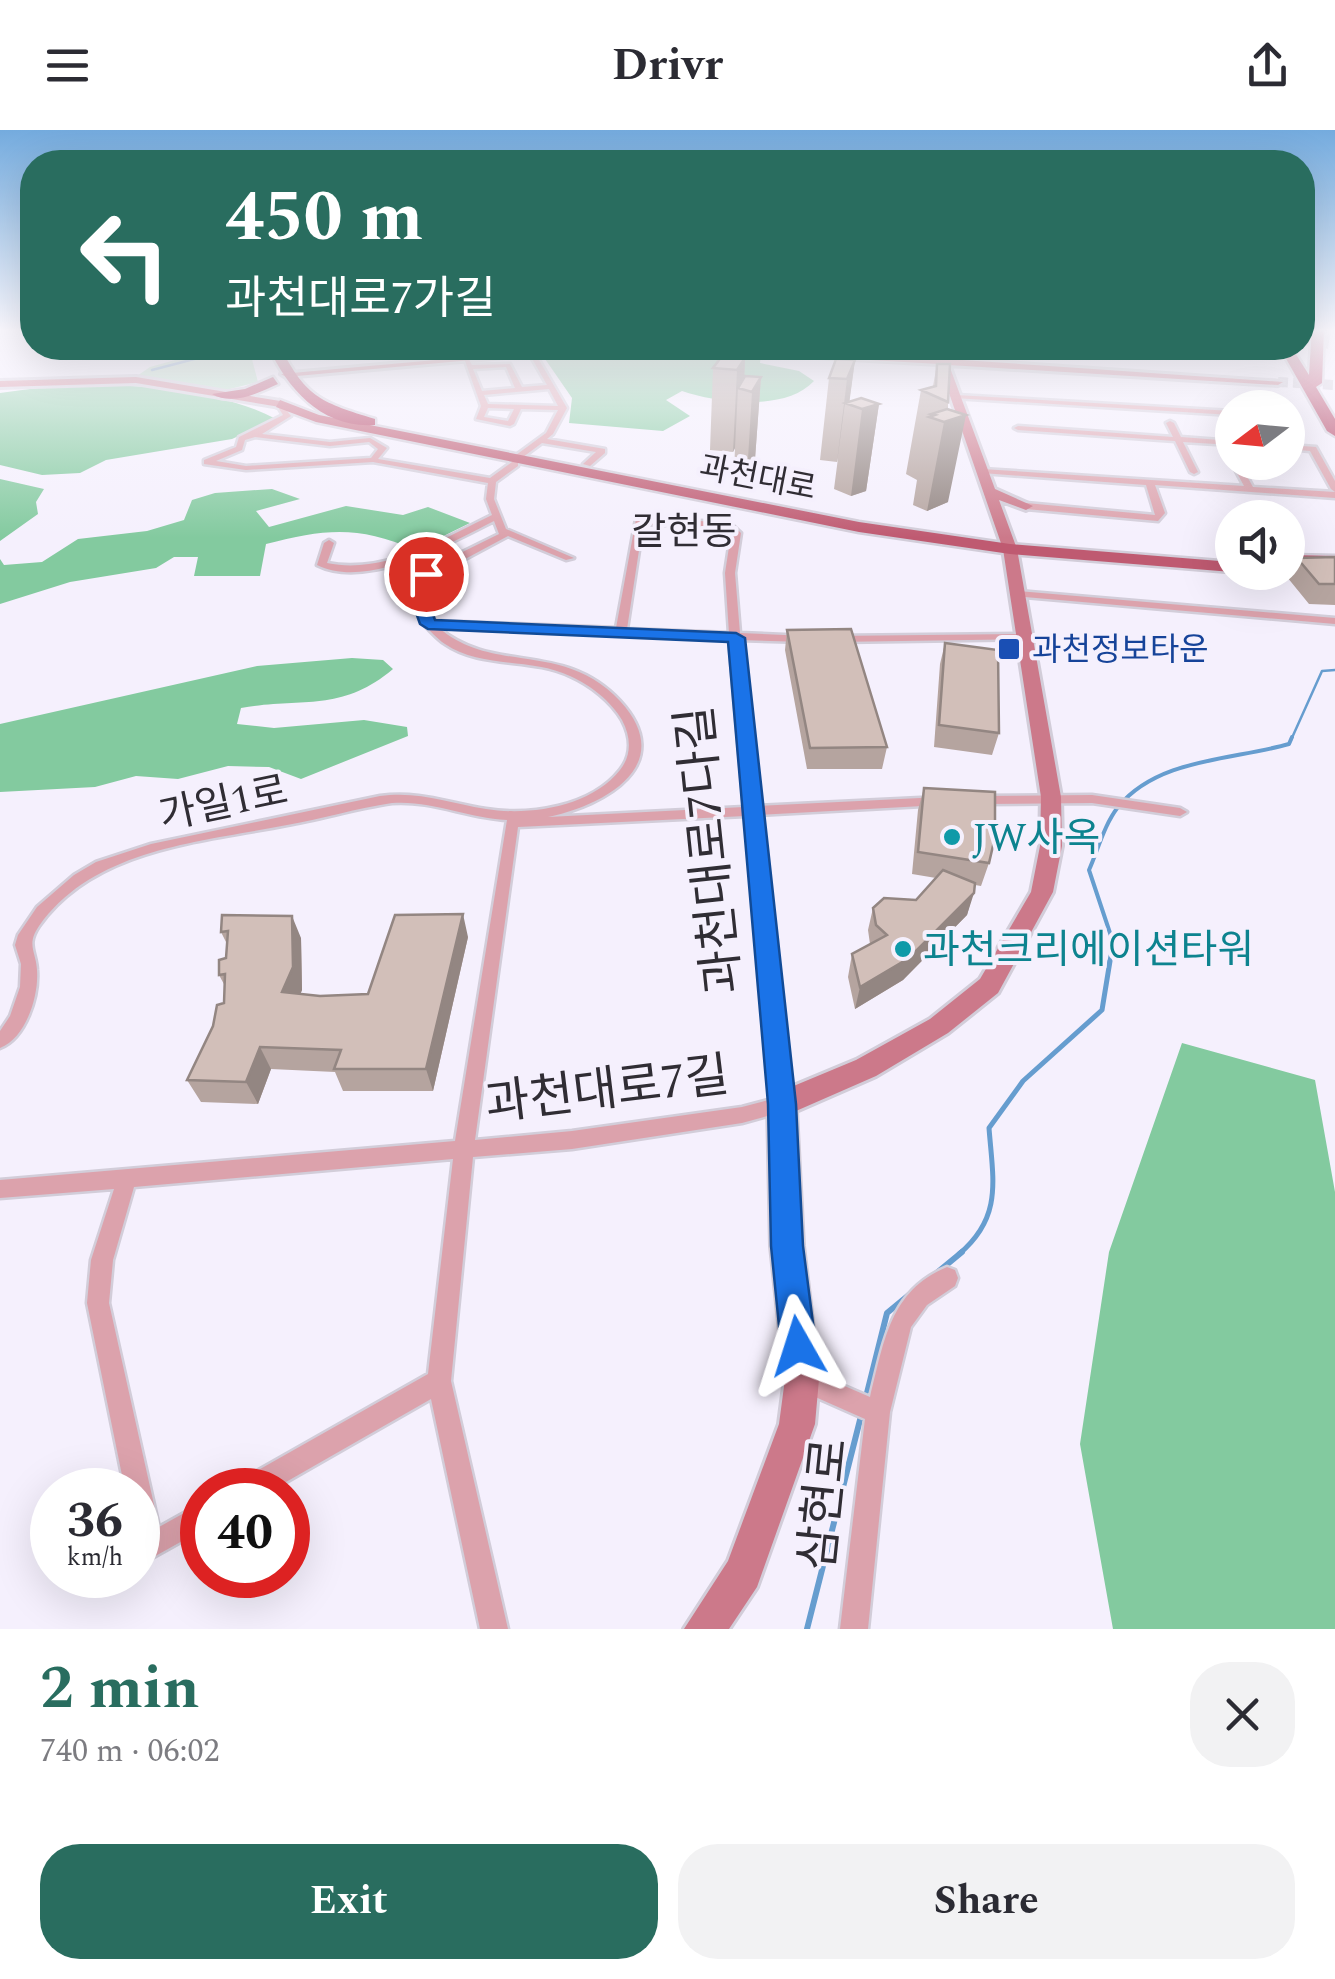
<!DOCTYPE html>
<html lang="en">
<head>
<meta charset="utf-8">
<style>
  :root { --surface:#fff; --page:#f2f2f3; --text:#2b2b33; --muted:#7c7c81; --accent:#296d5f }
  body { margin:0; font-family:Spectral,"Noto Sans KR",serif; background:var(--page); color:var(--text); height:100vh; display:flex; flex-direction:column; font-size:38px; white-space:nowrap }
  * { box-sizing:border-box; margin:0 }
  p { font-size:32px; color:var(--muted) }
  .icon { flex:none; width:55px; height:55px; fill:none; stroke:currentColor; stroke-width:2; stroke-linecap:round; stroke-linejoin:round }
  .map { position:relative; height:1499px; overflow:hidden }
  .panel { display:flex; flex-direction:column; background:var(--surface); flex:1 }
  .panel>* { flex:none }
  .banner { position:absolute; left:20px; top:20px; width:1295px; height:210px; border-radius:40px; box-shadow:0 10px 40px #0002; background:#296d5f; color:#fff; overflow:hidden }
  .needle { width:65px; rotate:254deg }
  .fabs { position:absolute; left:1215px; top:260px; display:grid; gap:20px }
  .fabs a { display:grid; place-items:center; width:90px; height:90px; border-radius:50%; background:var(--surface); box-shadow:0 10px 40px #0002; font-size:50px }
  .speed { position:absolute; left:30px; top:1338px; display:flex; gap:20px; font-size:50px; font-weight:700; text-align:center }
  .speed>* { display:grid; place-content:center; width:130px; height:130px; border-radius:50%; background:var(--surface); box-shadow:0 10px 40px #0002; line-height:1 }
  .speed small { font-size:25px; font-weight:400 }
  .speed .limit { border:15px solid #d22; background:#fff; color:#111 }
  .pin { position:absolute; display:grid; place-items:center; width:85px; height:85px; color:#fff; margin:-42px; border:5px solid #fff; border-radius:50%; box-shadow:0 2px 10px #0007 }
  .me { position:absolute; width:110px; margin:-55px; rotate:354deg; stroke-linejoin:round; filter:drop-shadow(0 0 8px #0008) }
  .turn { display:flex; align-items:center; gap:35px; height:210px; padding:0 40px; font-size:45px }
  .turn .icon { width:130px; height:130px; stroke-width:2.5 }
  .turn b { display:block; font-size:70px; line-height:85px }
  .round { display:grid; place-items:center; flex:none; width:105px; height:105px; border-radius:40px; background:var(--page) }
  .head { display:flex; align-items:center; justify-content:space-between; height:170px; padding:0 40px }
  h1 { font-size:60px; font-weight:700; line-height:75px; color:var(--accent) }
  .action { display:flex; gap:20px; margin-top:auto; padding:20px 40px }
  .action a { flex:1; height:115px; border-radius:40px; background:var(--accent); color:#fff; font-size:40px; font-weight:700; line-height:115px; text-align:center }
  .action a+a { background:var(--page); color:var(--text) }
  header { display:flex; justify-content:space-between; align-items:center; height:130px; padding:0 40px; background:var(--surface); font-size:45px; font-weight:700 }
  .map>svg:first-child { display:block }
  .green { fill:#b8e4c8 }
  .forest { fill:#83ca9f }
  .lines { fill:none; stroke-linecap:round; stroke-linejoin:round }
  .stream-far3 { stroke:#669dcf; stroke-width:2.5 }
  .stream-far2 { stroke:#669dcf; stroke-width:4 }
  .stream-far1 { stroke:#669dcf; stroke-width:5 }
  .stream { stroke:#669dcf; stroke-width:6 }
  .secondary-tunnel { stroke:#cec9d5; stroke-width:10; stroke-dasharray:10 5; stroke-linecap:butt }
  .highway-tunnel { stroke:#cec9d5; stroke-width:14; stroke-dasharray:14 6; stroke-linecap:butt }
  .street-casing { stroke:#d2cdd9; stroke-width:5 }
  .secondary-casing { stroke:#d2cdd9; stroke-width:6 }
  .primary-casing { stroke:#d2cdd9; stroke-width:5 }
  .highway-casing { stroke:#d2cdd9; stroke-width:5 }
  .street { fill:#dca2ac; fill-rule:evenodd }
  .secondary { fill:#cc798a; fill-rule:evenodd }
  .primary { fill:#bf5a71; fill-rule:evenodd }
  .highway { fill:#b23c5d; fill-rule:evenodd }
  .wall { fill:#b5a49f }
  .shaded-wall { fill:#938682 }
  .building { fill:#d2bfb9; stroke:#938682; stroke-width:2.5 }
  .route { fill:#1a73e8; stroke:#114b97; stroke-width:2.5 }
  .transit-dot { fill:#1a4fb4; stroke:#f5f0fd; stroke-width:4 }
  .culture-dot { fill:#0f9aa8; stroke:#f5f0fd; stroke-width:4 }
  .labels { text-anchor:middle; stroke-width:8; stroke-linejoin:round; paint-order:stroke }
  .far-street-label { font-size:32px; fill:#302d34; stroke:#f5f0fd }
  .far-transit-label { font-size:32px; fill:#164399; stroke:#f5f0fd; text-anchor:start }
  .far-quarter-label { font-size:38px; fill:#302d34; stroke:#f5f0fd }
  .street-label { font-size:40px; fill:#302d34; stroke:#f5f0fd }
  .culture-label { font-size:40px; fill:#0d838f; stroke:#f5f0fd; text-anchor:start }
  .near-street-label { font-size:48px; fill:#302d34; stroke:#f5f0fd }
</style>
</head>
<body>
<header><svg class="icon" aria-label="menu" viewBox="0 0 24 24"><path d="M4 6h16M4 12h16M4 18h16"/></svg>Drivr<svg class="icon" aria-label="share" viewBox="0 0 24 24"><path d="M12 15V3M7 8l5-5 5 5M5 13v7h14v-7"/></svg></header>
<div class="map">
<svg width="1335" height="1499" viewBox="0 0 1335 1499">
  <rect width="100%" height="100%" fill="#f5f0fd"/>
  <path class="green" d="M 218,218 L 249,218 L 258,252 L 226,260 L 137,246 L 150,237 Z"/>
  <path class="forest" d="M 650,218 L 761,224 L 760,233 L 799,241 L 814,251 C 785,282 718,273 682,261 L 666,270 L 690,286 L 663,301 L 569,293 L 572,268 L 543,226 Z
    M 74,253 C 139,256 217,258 276,289 L 232,309 L 106,330 L 80,343 L 42,345 L 0,335 L 0,263 Z
    M 0,349 L 44,359 L 36,372 L 38,384 L 0,411 Z
    M 272,359 L 300,369 L 256,381 L 269,397 L 346,376 L 403,385 L 428,377 L 470,393 L 415,420 C 358,395 325,399 266,414 L 260,446 L 194,446 L 198,427 L 174,427 L 156,438 L 70,452 L 0,474 L 0,429 L 4,435 L 42,432 L 78,409 L 147,401 L 184,390 L 192,370 L 215,363 Z
    M 352,528 L 383,530 L 393,539 C 341,583 302,567 241,578 L 237,594 L 274,598 L 364,590 L 407,597 L 408,606 L 301,649 L 269,637 L 228,636 L 178,649 L 136,646 L 95,657 L 0,662 L 0,594 L 257,536 Z
    M 1182,913 L 1315,950 L 1335,1062 L 1335,1499 L 1113,1499 L 1080,1314 L 1109,1122 Z"/>
  <g class="lines">
    <path class="stream-far3" d="M 1036,218 L 1072,227
      M 152,240 L 229,220
      M 1291,610 L 1322,541 L 1335,540"/>
    <path class="stream-far2" d="M 1109,834 L 1113,812 L 1089,740 C 1098,720 1104,695 1118,677 C 1158,628 1233,630 1289,614 L 1292,607"/>
    <path class="stream-far1" d="M 959,1124 C 1003,1087 993,1050 989,998 L 1023,951 L 1102,880 L 1110,831"/>
    <path class="stream" d="M 933,1146 L 962,1122
      M 866,1267 L 887,1183 L 910,1164
      M 807,1499 L 861,1286"/>
    <path class="secondary-tunnel" d="M 1278,252 L 1335,255"/>
    <path class="highway-tunnel" d="M 1302,208 L 1329,212"/>
    <defs>
      <path id="street" d="M 526,218 L 532,218 L 567,278 L 553,304 L 547,309 L 605,319 L 605,323 L 590,336 L 583,334 L 596,322 L 542,313 L 519,330 L 512,328 L 546,303 L 558,280 L 521,279 L 514,294 L 510,296 L 476,289 L 481,276 L 464,228 L 468,228 L 472,235 L 510,234 L 522,257 L 547,255 ZM 506,237 L 515,258 L 482,261 L 473,239 ZM 549,259 L 558,276 L 488,274 L 484,265 ZM 488,278 L 514,279 L 508,291 L 484,287 Z
        M 737,218 L 743,218 L 739,221 Z
        M 956,265 L 1232,281 L 1232,285 L 954,268 Z
        M 280,272 L 291,286 L 262,304 L 330,312 L 370,308 L 387,318 L 378,329 L 490,348 L 512,332 L 518,332 L 518,336 L 496,352 L 494,369 L 506,399 L 574,428 L 566,430 L 508,406 L 426,450 L 423,464 L 435,491 L 616,498 L 636,389 L 729,392 L 741,403 L 735,443 L 740,503 L 806,506 L 812,509 L 806,512 L 740,510 L 758,676 L 941,667 L 948,671 L 941,675 L 759,685 L 791,974 L 789,980 L 742,993 L 572,1019 L 473,1027 L 451,1251 L 508,1499 L 480,1499 L 431,1269 L 272,1360 L 235,1360 L 239,1351 L 428,1244 L 453,1029 L 134,1057 L 113,1130 L 109,1173 L 159,1397 L 202,1373 L 202,1400 L 150,1429 L 141,1425 L 138,1417 L 138,1360 L 125,1360 L 87,1173 L 91,1130 L 114,1059 L 0,1068 L 0,1050 L 455,1011 L 507,690 C 467,688 432,670 392,673 C 357,678 322,689 287,695 C 201,712 94,718 39,796 C 26,815 36,821 37,840 C 39,866 26,908 0,918 L 0,901 L 10,886 L 20,857 L 21,834 L 15,815 L 18,805 L 37,777 L 74,745 L 96,732 L 151,714 L 380,666 C 421,661 447,673 486,679 C 529,686 591,677 620,640 C 632,625 631,607 622,590 C 611,571 590,555 570,546 C 531,527 481,539 445,514 C 437,509 430,500 423,494 L 424,492 C 414,473 408,460 422,442 L 499,404 L 494,391 C 449,414 367,460 317,435 L 324,413 L 329,410 L 334,413 L 327,433 C 384,445 443,409 492,385 L 486,369 L 488,353 L 373,332 L 246,340 L 204,334 L 204,330 L 236,317 L 239,307 L 283,285 L 276,274 ZM 255,307 L 330,316 L 369,312 L 378,319 L 371,328 L 246,336 L 216,331 L 242,320 L 245,310 ZM 643,394 L 724,397 L 731,404 L 725,443 L 729,503 L 627,499 ZM 439,498 L 729,509 L 744,677 L 548,687 C 606,675 678,634 620,571 C 563,510 494,545 439,498 ZM 745,686 L 772,969 L 742,977 L 572,1001 L 475,1010 L 518,697 Z
        M 1170,291 L 1174,293 L 1181,307 L 1232,311 L 1232,315 L 1183,312 L 1198,342 L 1194,344 L 1190,342 L 1175,311 L 1018,300 L 1014,298 L 1018,296 L 1173,307 L 1166,293 Z
        M 1288,315 L 1316,317 L 1335,351 L 1335,362 L 1331,359 L 1310,321 L 1288,319 Z
        M 1232,330 L 1232,332 L 1239,332 L 1253,357 L 1335,362 L 1335,368 L 1155,355 L 1165,383 L 1158,391 L 1026,379 L 1022,376 L 1026,373 L 1155,385 L 1146,355 L 982,343 L 978,341 L 982,339 L 1244,356 L 1231,332 Z
        M 1018,461 L 1335,488 L 1335,494 L 1014,466 L 1014,462 Z
        M 1025,504 L 1030,507 L 1029,509 L 834,512 L 828,509 L 834,506 Z
        M 1092,665 L 1180,678 L 1187,682 L 1180,686 L 1092,673 L 979,674 L 972,670 L 979,666 Z
        M 947,1137 L 955,1140 L 958,1148 L 955,1156 L 927,1175 L 911,1197 L 890,1282 L 868,1499 L 840,1499 L 865,1289 L 795,1258 L 791,1250 L 795,1242 L 803,1238 L 870,1267 C 884,1213 889,1161 947,1137 Z"/>
      <path id="secondary" d="M 569,218 L 601,218 L 286,247 L 281,244 Z
        M 713,218 L 937,228 L 933,218 L 942,218 L 947,229 L 1283,252 L 1278,255 L 949,235 L 995,359 L 1033,376 L 1026,380 L 999,370 L 1017,419 L 1061,667 L 1062,716 L 1053,762 L 998,863 L 948,903 L 876,946 L 796,981 L 803,1116 L 819,1249 L 815,1294 L 757,1457 L 729,1499 L 684,1499 L 728,1431 L 779,1294 L 785,1249 L 771,1116 L 768,974 L 772,965 L 856,930 L 930,889 L 980,849 L 1031,762 L 1040,716 L 1041,667 L 1003,419 L 939,234 L 717,221 Z
        M 136,247 L 280,271 L 285,274 L 280,277 L 136,253 L 0,257 L 0,251 Z"/>
      <path id="primary" d="M 280,270 L 319,285 L 859,392 L 1010,414 L 1232,432 L 1232,442 L 1010,424 L 859,402 L 316,292 L 276,277 Z
        M 1288,425 L 1335,426 L 1335,436 L 1288,435 Z"/>
      <path id="highway" d="M 1312,198 L 1324,198 L 1322,253 L 1316,257 L 1335,289 L 1335,306 L 1327,301 L 1280,218 L 1292,218 L 1309,245 Z
        M 269,218 L 281,218 C 306,268 323,273 375,289 L 375,295 C 324,299 288,260 269,218 Z
        M 273,247 L 278,254 C 258,263 232,276 212,264 L 245,259 Z"/>
    </defs>
    <use href="#street" class="street-casing"/>
    <use href="#secondary" class="secondary-casing"/>
    <use href="#primary" class="primary-casing"/>
    <use href="#highway" class="highway-casing"/>
    <use href="#street" class="street"/>
    <use href="#secondary" class="secondary"/>
    <use href="#primary" class="primary"/>
    <use href="#highway" class="highway"/>
  </g>
  <path class="wall" d="M 745,228 L 744,248 L 761,247 L 755,329 L 747,346 L 734,342 L 735,318 L 733,322 L 710,320 L 713,238 Z
    M 855,230 L 849,272 L 879,274 L 866,361 L 851,366 L 834,359 L 838,328 L 837,332 L 820,330 L 829,248 Z
    M 937,234 L 948,272 L 948,372 L 927,381 L 913,375 L 917,350 L 906,344 L 921,260 L 933,256 Z
    M 1335,427 L 1335,475 L 1309,474 L 1287,447 L 1297,428 Z
    M 787,500 L 887,617 L 882,639 L 807,639 L 785,520 Z
    M 945,513 L 999,603 L 992,625 L 934,617 L 940,534 Z
    M 924,658 L 989,733 L 981,756 L 975,755 L 967,785 L 903,850 L 855,879 L 848,847 L 852,824 L 870,814 L 868,800 L 873,778 L 916,770 L 936,748 L 912,744 L 918,680 Z
    M 222,785 L 301,808 L 302,860 L 300,864 L 320,866 L 368,864 L 468,807 L 433,961 L 343,961 L 335,942 L 271,939 L 258,974 L 201,972 L 187,950 L 224,873 L 225,856 L 219,845 L 226,828 L 227,814 L 221,802 Z"/>
  <path class="shaded-wall" d="M 745,228 L 744,259 L 738,258 L 735,318 L 733,322 L 737,240 Z
    M 855,230 L 849,275 L 845,273 L 837,332 L 847,249 Z
    M 761,247 L 755,329 L 747,346 L 752,262 Z
    M 879,274 L 866,361 L 851,366 L 862,279 Z
    M 966,285 L 948,372 L 927,381 L 944,292 Z
    M 974,763 L 967,785 L 903,850 L 855,879 L 860,857 Z
    M 463,784 L 468,807 L 433,961 L 426,939 Z
    M 292,786 L 301,808 L 302,860 L 292,885 L 282,862 Z
    M 260,917 L 271,939 L 258,974 L 246,952 Z"/>
  <path class="building" d="M 722,226 L 745,228 L 737,240 L 713,238 Z
    M 836,229 L 855,230 L 847,249 L 829,248 Z
    M 937,234 L 950,234 L 948,272 L 921,260 L 936,256 Z
    M 745,246 L 761,247 L 752,262 L 738,258 Z
    M 861,268 L 879,274 L 862,279 L 845,273 Z
    M 947,279 L 966,285 L 944,292 L 929,287 L 935,285 L 931,284 Z
    M 1335,427 L 1335,454 L 1319,454 L 1297,428 Z
    M 851,499 L 887,617 L 810,618 L 787,500 Z
    M 945,513 L 998,520 L 999,603 L 939,595 Z
    M 924,658 L 995,662 L 995,707 L 989,733 L 918,722 Z
    M 943,740 L 975,753 L 974,763 L 909,828 L 860,857 L 852,824 L 887,805 L 876,795 L 873,778 L 884,768 L 916,770 Z
    M 463,784 L 426,939 L 334,939 L 341,920 L 260,917 L 246,952 L 187,950 L 213,896 L 217,875 L 224,873 L 225,844 L 219,845 L 219,830 L 226,828 L 228,801 L 221,802 L 222,785 L 292,786 L 293,837 L 282,862 L 320,866 L 368,864 L 395,785 Z"/>
  <linearGradient id="sky" x2="0" y2="1"><stop stop-color="#74abde"/><stop offset="0.49" stop-color="#faf8fe"/><stop offset="1" stop-color="#faf8fe" stop-opacity="0"/></linearGradient>
  <rect width="1335" height="408" fill="url(#sky)"/>
  <path class="route" d="M 426,440 L 433,444 L 425,463 L 435,490 L 736,503 L 745,508 L 796,974 L 803,1116 L 816,1216 L 811,1228 L 798,1233 L 786,1228 L 781,1216 L 771,1116 L 768,974 L 728,512 L 428,499 L 420,494 L 409,463 L 413,448 Z"/>
  <rect class="transit-dot" x="997" y="507" width="24" height="24" rx="5"/>
  <g class="culture-dot">
    <circle cx="952" cy="707" r="10"/>
    <circle cx="903" cy="819" r="10"/>
  </g>
  <g class="labels">
    <g class="far-street-label">
      <text transform="translate(758 347) rotate(11)" y="11">과천대로</text>
    </g>
    <g class="far-transit-label">
      <text x="1032" y="530">과천정보타운</text>
    </g>
    <g class="far-quarter-label">
      <text x="684" y="414">갈현동</text>
    </g>
    <g class="street-label">
      <text transform="translate(223 672) rotate(-12)" y="14">가일1로</text>
    </g>
    <g class="culture-label">
      <text x="972" y="721">JW사옥</text>
      <text x="923" y="833">과천크리에이션타워</text>
    </g>
    <g class="near-street-label">
      <text transform="translate(708 720) rotate(-96)" y="17">과천대로7다길</text>
      <text transform="translate(607 958) rotate(-7)" y="17">과천대로7길</text>
      <text transform="translate(822 1374) rotate(-84)" y="17">삼현로</text>
    </g>
  </g>
</svg>
<div class="fabs">
<a><svg class="needle" viewBox="-14 -14 28 28"><path d="M0-13l5 13h-10z" fill="#e53935"/><path d="M0 13l5-13h-10z" fill="#7c7c81"/></svg></a>
<a><svg class="icon" aria-label="sound" viewBox="0 0 24 24"><path d="M4 9h4l5-4v14l-5-4H4zM17 9q2 3 0 6"/></svg></a>
</div>
<div class="speed"><div>36<small>km/h</small></div><div class="limit">40</div></div>
<div class="pin" style="left:426px;top:444px;background:#d93025"><svg class="icon" aria-label="arrive" viewBox="0 0 24 24"><path d="M6 21V4h12l-3 4 3 4H6"/></svg></div>
<svg class="me" style="left:798px;top:1216px" viewBox="-20 -20 40 40"><path d="M0-17L14 15 0 8-14 15z" fill="#1a73e8" stroke="#fff" stroke-width="4"/></svg>
<div class="banner">
<div class="turn"><svg class="icon" aria-label="left" viewBox="0 0 24 24"><path d="M17 20v-9H6M10 6l-5 5 5 5"/></svg><div><b>450 m</b>과천대로7가길</div></div>
</div>
</div>
<section class="panel">
<div class="head"><div><h1>2 min</h1><p>740 m · 06:02</p></div><a class="round"><svg class="icon" aria-label="close" viewBox="0 0 24 24"><path d="M6 6l12 12M18 6L6 18"/></svg></a></div>
<div class="action"><a>Exit</a><a>Share</a></div>
</section>
</body>
</html>
